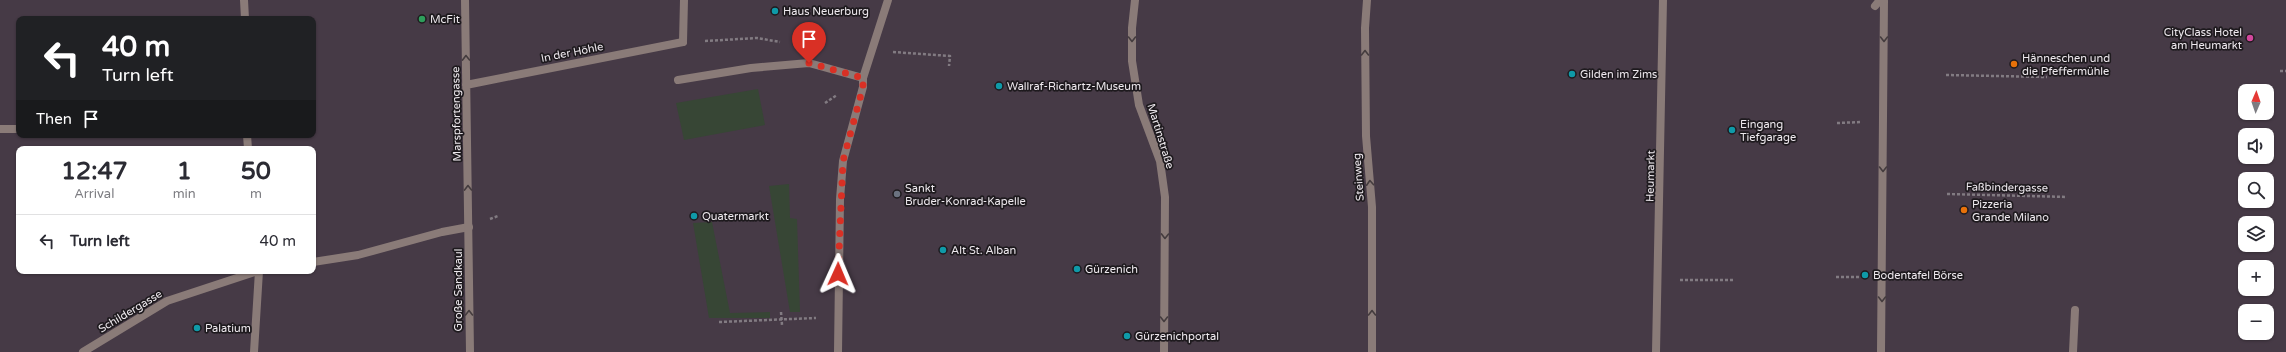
<!DOCTYPE html>
<html lang="en">
<head>
<meta charset="utf-8">
<style>
  :root { --surface:#fff; --page:#f2f2f3; --text:#2b2b33; --muted:#7c7c81; --line:#e1e1e2 }
  body { margin:0; font-family:"Varela Round",sans-serif; background:var(--page); color:var(--text); height:100vh; display:flex; flex-direction:column; font-size:15px; white-space:nowrap }
  * { box-sizing:border-box; margin:0 }
  p { font-size:13px; color:var(--muted) }
  .icon { flex:none; width:22px; height:22px; fill:none; stroke:currentColor; stroke-width:2; stroke-linecap:round; stroke-linejoin:round }
  .map { position:relative; flex:1; overflow:hidden }
  .side { position:absolute; left:16px; top:146px; width:300px; height:128px; display:flex; flex-direction:column; background:var(--surface); border-radius:8px; box-shadow:0 1px 3px #0004 }
  .side>* { flex:none }
  .top-card { position:absolute; left:16px; top:16px; width:300px; height:122px; border-radius:8px; box-shadow:0 1px 3px #0004; background:#202124; color:#fff; overflow:hidden }
  .needle { width:26px; rotate:2deg }
  .fabs { position:absolute; left:2238px; top:84px; display:grid; gap:8px }
  .fabs a { display:grid; place-items:center; width:36px; height:36px; border-radius:8px; background:var(--surface); box-shadow:0 1px 3px #0004; font-size:20px }
  .pin { position:absolute; display:grid; place-items:center; width:34px; height:34px; color:#fff; margin:-41px -17px; border-radius:50% 50% 50% 0; rotate:-45deg; box-shadow:0 0 4px #0007 }
  .pin .icon { rotate:45deg }
  .me { position:absolute; width:44px; margin:-22px; rotate:1deg; stroke-linejoin:round; filter:drop-shadow(0 0 3px #0008) }
  .turn { display:flex; align-items:center; gap:14px; height:84px; padding:0 20px; font-size:18px }
  .turn .icon { width:52px; height:52px; stroke-width:2.5 }
  .turn b { display:block; font-size:28px; line-height:34px }
  .then { display:flex; align-items:center; height:38px; padding:0 20px; background:#0003; gap:8px; font-size:15px }
  .eta { display:flex; justify-content:space-evenly; align-items:center; height:68px; text-align:center }
  .eta b { font-size:24px; font-weight:800; line-height:28px }
  ul { padding:0; list-style:none }
  li { display:flex; align-items:center; gap:12px; height:52px; padding:0 20px; border-top:1px solid var(--line) }
  li div { flex:1 }
  li b { display:block; font-size:15px }
  li em { font-style:normal }
  .map>svg:first-child { display:block }
  .built { fill:#463a46; fill-rule:evenodd }
  .green { fill:#374635 }
  .lines { fill:none; stroke-linecap:round; stroke-linejoin:round }
  .path { stroke:#827b82; stroke-width:2.5; stroke-dasharray:3 2; stroke-linecap:butt }
  .service { stroke:#8a7b78; stroke-width:8 }
  .pedestrian { stroke:#8a7b78; stroke-width:8 }
  .minor { stroke:#8a7b78; stroke-width:8 }
  .oneway { stroke:#443c3e }
  .route { stroke:#d93025; stroke-width:7; stroke-dasharray:0 12.6 }
  .culture-dot { fill:#0f9aa8; stroke:#1e1a1e; stroke-width:1.5 }
  .leisure-dot { fill:#2e9e5b; stroke:#1e1a1e; stroke-width:1.5 }
  .hotel-dot { fill:#d1479c; stroke:#1e1a1e; stroke-width:1.5 }
  .food-dot { fill:#e8710a; stroke:#1e1a1e; stroke-width:1.5 }
  .worship-dot { fill:#6b7280; stroke:#1e1a1e; stroke-width:1.5 }
  .labels { text-anchor:middle; stroke-width:3.5; stroke-linejoin:round; paint-order:stroke }
  .poi-label { font-size:11px; fill:#eee9ee; stroke:#1e1a1e; text-anchor:start }
  .street-label { font-size:11px; fill:#eee9ee; stroke:#1e1a1e }
</style>
</head>
<body>
<div class="map">
<svg width="2286" height="352" viewBox="0 0 2286 352">
  <rect width="100%" height="100%" fill="#393139"/>
  <path class="built" d="M 0,0 L 2286,0 L 2286,352 L 0,352 ZM 19,19 L 313,19 L 313,135 L 19,135 ZM 2245,91 L 2267,91 L 2267,113 L 2245,113 ZM 2245,135 L 2267,135 L 2267,157 L 2245,157 ZM 19,149 L 313,149 L 313,271 L 19,271 ZM 2245,179 L 2267,179 L 2267,201 L 2245,201 ZM 2245,223 L 2267,223 L 2267,245 L 2245,245 ZM 2245,267 L 2267,267 L 2267,289 L 2245,289 ZM 2245,311 L 2267,311 L 2267,333 L 2245,333 Z"/>
  <path class="green" d="M 758,89 L 765,125 L 684,140 L 676,103 Z
    M 789,184 L 790,218 L 797,219 L 800,312 L 790,312 L 769,186 Z
    M 712,222 L 730,313 L 770,312 L 770,318 L 709,318 L 693,223 Z"/>
  <g class="lines">
    <path class="path" d="M 705,41 L 757,38 L 780,42
      M 893,52 L 950,56 L 949,66
      M 2280,71 L 2286,71
      M 1946,75 L 2047,77
      M 825,103 L 837,95
      M 1837,123 L 1862,122
      M 1947,194 L 2067,197
      M 490,219 L 498,216
      M 1836,277 L 1860,277
      M 1680,280 L 1733,280
      M 781,312 L 782,325
      M 719,322 L 816,318"/>
    <path class="service" d="M 683,42 L 684,0
      M 678,80 L 751,68 L 809,63 L 863,78"/>
    <path class="pedestrian" d="M 244,0 L 245,19
      M 1875,6 L 1880,0
      M 247,135 L 248,149
      M 313,262 L 358,255 L 442,232 L 469,227
      M 83,352 L 167,301 L 258,271
      M 254,352 L 259,271
      M 1881,352 L 1884,0
      M 2073,352 L 2075,310"/>
    <path class="minor" d="M 465,0 L 470,352
      M 1135,0 L 1132,28 L 1132,61 L 1139,105 L 1160,161 L 1165,197 L 1164,352
      M 1367,0 L 1365,28 L 1366,136 L 1372,207 L 1372,352
      M 466,85 L 683,42
      M 0,129 L 19,129
      M 838,352 L 840,199 L 843,161 L 863,87 L 863,78 L 888,0
      M 1656,352 L 1663,0"/>
  </g>
  <defs><path id="oneway-chevron" d="M-2-3.5L2.5 0L-2 3.5" fill="none" stroke-width="1.6" stroke-linecap="round" stroke-linejoin="round"/></defs>
  <g class="oneway">
    <use href="#oneway-chevron" transform="translate(1132 39) rotate(90)"/>
    <use href="#oneway-chevron" transform="translate(1884 39) rotate(90)"/>
    <use href="#oneway-chevron" transform="translate(1365 53) rotate(-90)"/>
    <use href="#oneway-chevron" transform="translate(466 58) rotate(-91)"/>
    <use href="#oneway-chevron" transform="translate(1883 169) rotate(90)"/>
    <use href="#oneway-chevron" transform="translate(1370 183) rotate(-94)"/>
    <use href="#oneway-chevron" transform="translate(468 188) rotate(-91)"/>
    <use href="#oneway-chevron" transform="translate(1165 236) rotate(91)"/>
    <use href="#oneway-chevron" transform="translate(1882 299) rotate(90)"/>
    <use href="#oneway-chevron" transform="translate(469 313) rotate(-90)"/>
    <use href="#oneway-chevron" transform="translate(1372 313) rotate(-90)"/>
    <use href="#oneway-chevron" transform="translate(1164 319) rotate(90)"/>
  </g>
  <g class="lines">
    <path class="route" d="M 809,63 L 863,78 L 863,87 L 843,161 L 838,274"/>
  </g>
  <g class="culture-dot">
    <circle cx="775" cy="11" r="4"/>
    <circle cx="1572" cy="74" r="4"/>
    <circle cx="999" cy="86" r="4"/>
    <circle cx="1732" cy="130" r="4"/>
    <circle cx="694" cy="216" r="4"/>
    <circle cx="943" cy="250" r="4"/>
    <circle cx="1077" cy="269" r="4"/>
    <circle cx="1865" cy="275" r="4"/>
    <circle cx="197" cy="328" r="4"/>
    <circle cx="1127" cy="336" r="4"/>
  </g>
  <circle class="leisure-dot" cx="422" cy="19" r="4"/>
  <circle class="hotel-dot" cx="2250" cy="38" r="4"/>
  <g class="food-dot">
    <circle cx="2014" cy="64" r="4"/>
    <circle cx="1964" cy="210" r="4"/>
  </g>
  <circle class="worship-dot" cx="897" cy="194" r="4"/>
  <g class="labels">
    <g class="poi-label">
      <text x="783" y="15">Haus Neuerburg</text>
      <text x="430" y="23">McFit</text>
      <text x="2242" y="36" text-anchor="end">CityClass Hotel<tspan x="2242" dy="13">am Heumarkt</tspan></text>
      <text x="2022" y="62">Hänneschen und<tspan x="2022" dy="13">die Pfeffermühle</tspan></text>
      <text x="1580" y="78">Gilden im Zims</text>
      <text x="1007" y="90">Wallraf-Richartz-Museum</text>
      <text x="1740" y="128">Eingang<tspan x="1740" dy="13">Tiefgarage</tspan></text>
      <text x="905" y="192">Sankt<tspan x="905" dy="13">Bruder-Konrad-Kapelle</tspan></text>
      <text x="1972" y="208">Pizzeria<tspan x="1972" dy="13">Grande Milano</tspan></text>
      <text x="702" y="220">Quatermarkt</text>
      <text x="951" y="254">Alt St. Alban</text>
      <text x="1085" y="273">Gürzenich</text>
      <text x="1873" y="279">Bodentafel Börse</text>
      <text x="205" y="332">Palatium</text>
      <text x="1135" y="340">Gürzenichportal</text>
    </g>
    <g class="street-label">
      <text transform="translate(572 52) rotate(-11)" y="4">In der Höhle</text>
      <text transform="translate(456 114) rotate(-91)" y="4">Marspfortengasse</text>
      <text transform="translate(1161 136) rotate(73)" y="4">Martinstraße</text>
      <text transform="translate(1650 176) rotate(-89)" y="4">Heumarkt</text>
      <text transform="translate(1358 177) rotate(-94)" y="4">Steinweg</text>
      <text transform="translate(2007 187) rotate(1)" y="4">Faßbindergasse</text>
      <text transform="translate(458 290) rotate(-90)" y="4">Große Sandkaul</text>
      <text transform="translate(130 311) rotate(-31)" y="4">Schildergasse</text>
    </g>
  </g>
</svg>
<div class="fabs">
<a><svg class="needle" viewBox="-14 -14 28 28"><path d="M0-13l5 13h-10z" fill="#e53935"/><path d="M0 13l5-13h-10z" fill="#7c7c81"/></svg></a>
<a><svg class="icon" aria-label="sound" viewBox="0 0 24 24"><path d="M4 9h4l5-4v14l-5-4H4zM17 9q2 3 0 6"/></svg></a>
<a><svg class="icon" aria-label="search" viewBox="0 0 24 24"><circle cx="10" cy="10" r="6"/><path d="M15 15l6 6"/></svg></a>
<a><svg class="icon" aria-label="layers" viewBox="0 0 24 24"><path d="M12 4l9 5-9 5-9-5zM3 14l9 5 9-5"/></svg></a>
<a>+</a>
<a>−</a>
</div>
<div class="pin" style="left:809px;top:63px;background:#d93025"><svg class="icon" aria-label="arrive" viewBox="0 0 24 24"><path d="M6 21V4h12l-3 4 3 4H6"/></svg></div>
<svg class="me" style="left:838px;top:274px" viewBox="-20 -20 40 40"><path d="M0-17L14 15 0 8-14 15z" fill="#d93025" stroke="#fff" stroke-width="4"/></svg>
<div class="top-card">
<div class="turn"><svg class="icon" aria-label="left" viewBox="0 0 24 24"><path d="M17 20v-9H6M10 6l-5 5 5 5"/></svg><div><b>40 m</b>Turn left</div></div>
<div class="then">Then<svg class="icon" aria-label="arrive" viewBox="0 0 24 24"><path d="M6 21V4h12l-3 4 3 4H6"/></svg></div>
</div>
<section class="side">
<div class="eta">
<div><b>12:47</b><p>Arrival</p></div>
<div><b>1</b><p>min</p></div>
<div><b>50</b><p>m</p></div>
</div>
<ul>
<li><svg class="icon" aria-label="left" viewBox="0 0 24 24"><path d="M17 20v-9H6M10 6l-5 5 5 5"/></svg><div><b>Turn left</b></div><em>40 m</em></li>
</ul>
</section>
</div>
</body>
</html>
